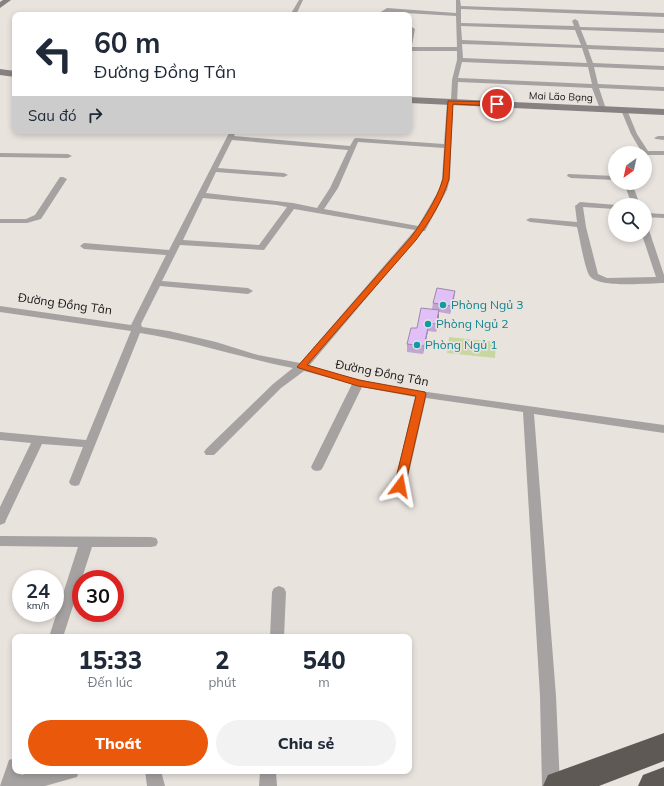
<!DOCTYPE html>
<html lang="vi">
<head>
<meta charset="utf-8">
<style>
  :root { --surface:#fff; --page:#f2f2f3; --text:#1f2937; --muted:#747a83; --accent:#ea580c }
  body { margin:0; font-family:Mulish,sans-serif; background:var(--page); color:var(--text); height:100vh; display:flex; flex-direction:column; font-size:15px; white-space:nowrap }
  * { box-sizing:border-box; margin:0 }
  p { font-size:13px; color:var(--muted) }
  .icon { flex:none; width:22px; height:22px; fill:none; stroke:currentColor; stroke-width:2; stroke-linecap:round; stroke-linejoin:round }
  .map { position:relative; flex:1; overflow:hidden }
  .details { position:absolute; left:12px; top:634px; width:400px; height:140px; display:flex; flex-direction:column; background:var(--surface); border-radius:8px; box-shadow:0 2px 6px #0003 }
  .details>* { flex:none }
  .guide { position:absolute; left:12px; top:12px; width:400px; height:122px; border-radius:8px; box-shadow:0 2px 6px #0003; background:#fff; color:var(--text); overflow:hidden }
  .needle { width:26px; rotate:213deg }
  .buttons { position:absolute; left:608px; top:146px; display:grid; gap:8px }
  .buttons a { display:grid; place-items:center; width:44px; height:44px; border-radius:50%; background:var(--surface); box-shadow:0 2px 6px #0003; font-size:20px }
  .speed { position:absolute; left:12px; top:570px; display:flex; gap:8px; font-size:20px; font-weight:700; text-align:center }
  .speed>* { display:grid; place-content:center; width:52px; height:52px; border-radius:50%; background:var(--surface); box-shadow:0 2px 6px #0003; line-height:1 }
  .speed small { font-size:10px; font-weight:400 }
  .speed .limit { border:6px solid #d22; background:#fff; color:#111 }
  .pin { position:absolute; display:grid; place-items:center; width:34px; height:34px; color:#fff; margin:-17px; border:2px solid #fff; border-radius:50%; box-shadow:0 1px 4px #0007 }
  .me { position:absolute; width:44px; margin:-22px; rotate:13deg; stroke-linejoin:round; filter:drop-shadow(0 0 3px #0008) }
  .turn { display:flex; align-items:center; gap:14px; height:84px; padding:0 16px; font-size:18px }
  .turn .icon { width:52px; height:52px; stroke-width:2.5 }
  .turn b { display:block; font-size:28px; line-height:34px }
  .then { display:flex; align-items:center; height:38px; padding:0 16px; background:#0003; gap:8px; font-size:15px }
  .eta { display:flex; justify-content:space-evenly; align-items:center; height:68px; text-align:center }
  .eta b { font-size:24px; font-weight:800; line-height:28px }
  .cta { display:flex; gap:8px; margin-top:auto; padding:8px 16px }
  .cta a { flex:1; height:46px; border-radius:24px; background:var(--accent); color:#fff; font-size:16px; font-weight:800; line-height:46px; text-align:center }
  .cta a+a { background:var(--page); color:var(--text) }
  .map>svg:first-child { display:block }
  .green { fill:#c6d8a0 }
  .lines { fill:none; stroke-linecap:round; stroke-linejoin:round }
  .street { fill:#a5a2a1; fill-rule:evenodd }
  .secondary { fill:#878281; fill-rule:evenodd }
  .highway { fill:#5f5956; fill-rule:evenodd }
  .wall { fill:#c1a5d4 }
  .shaded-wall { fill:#9d86ac }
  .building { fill:#e0c0f6; stroke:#9d86ac }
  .route { fill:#ea580c; stroke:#983908 }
  .culture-dot { fill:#0f9aa8; stroke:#e9e3de; stroke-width:1.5 }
  .labels { text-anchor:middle; stroke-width:3.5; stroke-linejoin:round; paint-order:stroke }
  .far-street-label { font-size:10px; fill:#161413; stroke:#e9e3de }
  .street-label { font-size:12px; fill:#161413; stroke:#e9e3de }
  .culture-label { font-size:12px; fill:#0d838f; stroke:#e9e3de; text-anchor:start }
</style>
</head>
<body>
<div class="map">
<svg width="664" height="786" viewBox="0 0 664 786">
  <rect width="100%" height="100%" fill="#e9e3de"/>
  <path class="green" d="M 449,337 L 496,342 L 495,358 L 447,353 Z"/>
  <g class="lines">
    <path class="street" d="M 299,0 L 303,0 L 296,15 L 290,15 Z
      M 456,0 L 460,0 L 461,6 L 664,13 L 664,17 L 461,9 L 461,23 L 574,26 L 572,21 L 575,19 L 578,21 L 580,27 L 664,29 L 664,33 L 581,30 L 587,45 L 664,48 L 664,52 L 588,49 L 593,63 L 664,66 L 664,70 L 594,67 L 598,84 L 664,87 L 664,91 L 599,88 L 606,109 L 603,111 L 600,109 L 592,88 L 458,82 L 457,102 L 453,104 L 450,179 L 447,190 L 425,231 L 423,231 L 309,366 L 333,373 L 391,387 L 664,425 L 664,433 L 534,414 L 556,696 L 560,786 L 542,786 L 540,696 L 523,412 L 426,398 L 406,486 L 404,489 L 400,490 L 396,489 L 394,486 L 415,397 L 362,387 L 323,467 L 321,470 L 317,471 L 313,470 L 311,467 L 352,384 L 304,371 L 281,388 L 214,455 L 206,455 L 204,452 L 206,449 L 273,384 L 293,368 C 242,358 192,341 140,333 L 79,485 L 75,486 L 71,485 L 69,482 L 83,447 L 42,444 L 6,520 L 5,523 L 0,525 L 0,507 L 31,443 L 0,440 L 0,432 L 86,440 L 131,331 L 0,312 L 0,306 L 131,325 L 166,255 L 84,249 L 80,246 L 84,243 L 169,250 L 230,131 L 236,131 L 234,136 L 350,146 L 354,139 L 356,138 L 444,144 L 447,102 L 451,100 L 452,80 L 457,60 L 457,51 L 409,51 L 409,47 L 457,47 L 456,16 L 388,12 L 385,14 L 387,15 L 376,15 L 387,8 L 456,13 ZM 461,26 L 575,30 L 581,45 L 462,40 ZM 462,44 L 582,48 L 587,63 L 463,58 ZM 462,62 L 588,67 L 592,84 L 458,78 ZM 232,140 L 348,150 L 330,188 L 317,208 L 293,203 L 206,193 L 216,172 L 284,177 L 288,175 L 284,173 L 218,168 ZM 358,142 L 444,148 L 442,179 L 439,190 L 418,226 L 324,209 L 338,188 ZM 203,198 L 277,205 L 287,207 L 259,245 L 183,240 ZM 294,209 L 415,230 L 300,363 L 258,355 L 216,342 L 169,331 L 142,327 L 141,324 L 160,286 L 248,294 L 253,291 L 248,288 L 162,281 L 180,245 L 264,250 Z
      M 409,25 L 415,29 L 412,45 L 409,47 Z
      M 624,108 L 627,110 L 637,134 L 648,151 L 664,151 L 664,155 L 645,155 L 645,153 L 615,153 L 614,155 L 613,153 L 617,151 L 641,151 L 631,134 L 621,110 Z
      M 658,136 L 664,136 L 664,140 L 656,139 L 654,138 Z
      M 0,153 L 68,154 L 72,156 L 68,158 L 0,157 Z
      M 568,174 L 615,176 L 615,180 L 571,178 L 567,176 Z
      M 60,177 L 63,177 L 67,179 L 41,219 L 27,223 L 0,223 L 0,219 L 26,219 L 35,215 Z
      M 624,183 L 632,183 L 640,205 L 632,205 Z
      M 580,202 L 617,205 L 615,205 L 615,209 L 583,207 L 586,227 L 598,274 L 607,278 L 656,277 L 642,235 L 645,235 L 645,227 L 649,230 L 664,275 L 664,283 C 649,283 597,289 589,275 C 584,265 580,239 577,227 L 530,222 L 526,220 L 530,218 L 577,222 L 575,206 Z
      M 645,213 L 664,214 L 664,218 L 645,217 Z
      M 0,536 L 151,537 L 156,538 L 158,542 L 156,546 L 151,547 L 92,547 L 63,637 L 49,637 L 78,547 L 0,546 Z
      M 279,586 L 284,588 L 286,592 L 284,637 L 270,637 L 272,592 L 274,588 Z
      M 15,758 L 15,771 L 22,771 L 21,775 L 38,771 L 79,771 L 77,777 L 45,786 L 0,786 L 9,760 Z
      M 145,771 L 161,771 L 165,786 L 147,786 Z
      M 260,771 L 276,771 L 277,786 L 259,786 Z"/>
    <path class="secondary" d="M 3,0 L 11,0 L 0,8 L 0,2 Z
      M 0,69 L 15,71 L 15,77 L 0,75 Z
      M 409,97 L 664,109 L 664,115 L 409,103 Z"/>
    <path class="highway" d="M 664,733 L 664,761 L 599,786 L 543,786 L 548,775 Z
      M 664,767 L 664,786 L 638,786 L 643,775 Z"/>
  </g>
  <path class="wall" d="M 454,299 L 450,314 L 439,312 L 436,332 L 428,331 L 423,354 L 407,352 L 407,344 L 417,328 L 432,309 L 433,303 Z"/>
  <path class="shaded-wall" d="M 455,291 L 454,299 L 450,314 L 451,306 Z
    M 439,310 L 439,318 L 436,332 L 436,324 Z
    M 429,323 L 428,331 L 423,354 L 424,346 Z"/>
  <path class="building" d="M 437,288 L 455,291 L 451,306 L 433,303 Z
    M 421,308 L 439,310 L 436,324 L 429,323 L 424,346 L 407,344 L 411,328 L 417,328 Z"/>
  <path class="route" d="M 448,101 L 497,102 L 500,104 L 497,106 L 453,104 L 449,179 C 442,202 430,221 416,240 L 307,365 L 359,380 L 425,392 L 426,394 L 405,486 L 403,489 L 396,489 L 394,486 L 416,396 L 358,386 L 299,368 L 297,367 L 411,237 C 424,219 436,201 443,179 Z"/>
  <g class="culture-dot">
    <circle cx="443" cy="305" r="4"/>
    <circle cx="428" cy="324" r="4"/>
    <circle cx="417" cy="345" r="4"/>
  </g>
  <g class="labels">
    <g class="far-street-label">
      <text transform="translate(561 96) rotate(2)" y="4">Mai Lão Bạng</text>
    </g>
    <g class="street-label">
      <text transform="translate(65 304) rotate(8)" y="4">Đường Đồng Tân</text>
      <text transform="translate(382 373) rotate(11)" y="4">Đường Đồng Tân</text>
    </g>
    <g class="culture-label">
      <text x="451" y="309">Phòng Ngủ 3</text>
      <text x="436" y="328">Phòng Ngủ 2</text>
      <text x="425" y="349">Phòng Ngủ 1</text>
    </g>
  </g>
</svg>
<div class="buttons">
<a><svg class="needle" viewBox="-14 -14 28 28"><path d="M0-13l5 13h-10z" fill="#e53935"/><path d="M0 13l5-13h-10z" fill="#747a83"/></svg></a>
<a><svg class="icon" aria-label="search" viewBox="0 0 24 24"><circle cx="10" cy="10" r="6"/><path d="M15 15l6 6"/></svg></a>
</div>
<div class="speed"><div>24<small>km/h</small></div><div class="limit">30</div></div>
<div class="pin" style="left:497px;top:104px;background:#d93025"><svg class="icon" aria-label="arrive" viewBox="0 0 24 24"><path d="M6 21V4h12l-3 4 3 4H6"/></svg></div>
<svg class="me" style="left:400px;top:486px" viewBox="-20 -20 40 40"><path d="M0-17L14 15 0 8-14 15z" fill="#ea580c" stroke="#fff" stroke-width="4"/></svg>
<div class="guide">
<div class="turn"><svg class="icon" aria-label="left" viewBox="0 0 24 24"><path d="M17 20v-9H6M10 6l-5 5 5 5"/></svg><div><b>60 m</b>Đường Đồng Tân</div></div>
<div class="then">Sau đó<svg class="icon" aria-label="right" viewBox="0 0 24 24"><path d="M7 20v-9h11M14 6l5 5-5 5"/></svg></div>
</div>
<section class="details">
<div class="eta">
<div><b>15:33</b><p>Đến lúc</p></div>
<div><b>2</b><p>phút</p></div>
<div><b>540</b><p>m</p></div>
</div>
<div class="cta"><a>Thoát</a><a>Chia sẻ</a></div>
</section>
</div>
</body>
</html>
